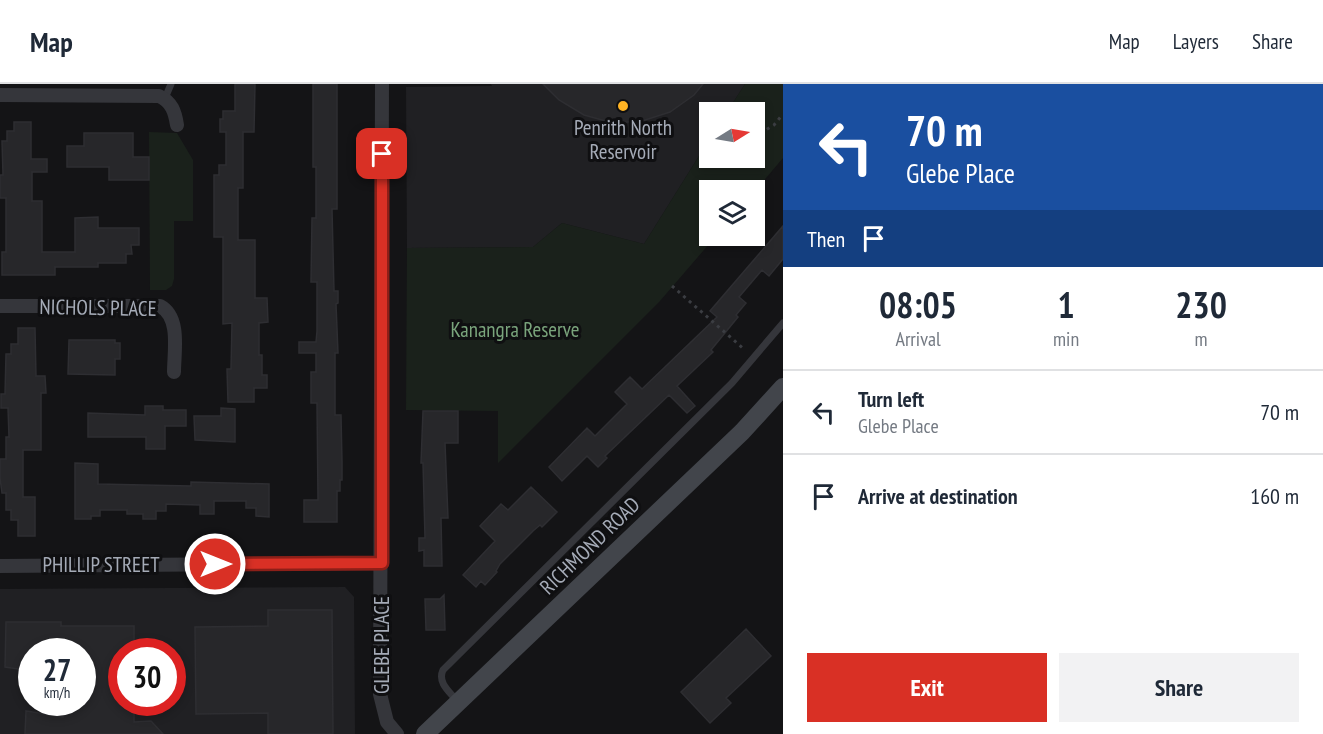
<!DOCTYPE html>
<html lang="en">
<head>
<meta charset="utf-8">
<style>
  :root { --surface:#fff; --page:#f2f2f3; --text:#1f2937; --muted:#747a83; --line:#e0e1e3; --accent:#d93025 }
  body { margin:0; font-family:"PT Sans Narrow",sans-serif; background:var(--page); color:var(--text); height:100vh; display:flex; flex-direction:column; font-size:22px; white-space:nowrap }
  * { box-sizing:border-box; margin:0 }
  p { font-size:20px; color:var(--muted) }
  .icon { flex:none; width:33px; height:33px; fill:none; stroke:currentColor; stroke-width:2; stroke-linecap:round; stroke-linejoin:round }
  .map { position:relative; flex:1; overflow:hidden }
  .panel { display:flex; flex-direction:column; background:var(--surface); width:540px }
  .panel>* { flex:none }
  .top-card { background:#1a4fa0; color:#fff; overflow:hidden }
  .needle { width:39px; rotate:79deg }
  .fabs { position:absolute; left:699px; top:18px; display:grid; gap:12px }
  .fabs a { display:grid; place-items:center; width:66px; height:66px; border-radius:0px; background:var(--surface); box-shadow:0 3px 9px #0003; font-size:30px }
  .speed { position:absolute; left:18px; top:554px; display:flex; gap:12px; font-size:30px; font-weight:700; text-align:center }
  .speed>* { display:grid; place-content:center; width:78px; height:78px; border-radius:50%; background:var(--surface); box-shadow:0 3px 9px #0003; line-height:1 }
  .speed small { font-size:15px; font-weight:400 }
  .speed .limit { border:9px solid #d22; background:#fff; color:#111 }
  .pin { position:absolute; display:grid; place-items:center; width:51px; height:51px; color:#fff; margin:-26px; border-radius:12px; box-shadow:0 3px 9px #0006 }
  .me { position:absolute; width:66px; margin:-33px; rotate:90deg; stroke-linejoin:round; filter:drop-shadow(0 0 4px #0008) }
  .turn { display:flex; align-items:center; gap:21px; height:126px; padding:0 24px; font-size:27px }
  .turn .icon { width:78px; height:78px; stroke-width:2.5 }
  .turn b { display:block; font-size:42px; line-height:51px }
  .then { display:flex; align-items:center; height:57px; padding:0 24px; background:#0003; gap:12px; font-size:22px }
  .eta { display:flex; justify-content:space-evenly; align-items:center; height:102px; text-align:center }
  .eta b { font-size:36px; font-weight:700; line-height:42px }
  .button { display:flex; gap:12px; margin-top:auto; padding:12px 24px }
  .button a { flex:1; height:69px; border-radius:0px; background:var(--accent); color:#fff; font-size:24px; font-weight:700; line-height:69px; text-align:center }
  .button a+a { background:var(--page); color:var(--text) }
  ul { padding:0; list-style:none }
  li { display:flex; align-items:center; gap:18px; height:84px; padding:0 24px; border-top:2px solid var(--line) }
  li div { flex:1 }
  li b { display:block; font-size:22px }
  li em { font-style:normal }
  header { display:flex; align-items:center; gap:36px; box-sizing:border-box; height:84px; padding:0 30px; background:var(--surface); border-bottom:2px solid var(--line) }
  header strong { font-size:28px }
  nav { display:flex; gap:33px; margin-inline-start:auto; font-size:21px }
  main { display:flex; flex:1; min-height:0 }
  .map>svg:first-child { display:block }
  .built { fill:#202023; fill-rule:evenodd }
  .green { fill:#1a211b }
  .building { fill:#27272a; stroke:#2e2e32; stroke-width:1.5 }
  .lines { fill:none; stroke-linecap:round; stroke-linejoin:round }
  .path { stroke:#3b3d42; stroke-width:3; stroke-dasharray:3 4.5; stroke-linecap:butt }
  .lane { stroke:#35363b; stroke-width:7 }
  .street { stroke:#35363b; stroke-width:14 }
  .secondary { stroke:#42454b; stroke-width:18 }
  .route-casing { stroke:#8d1f18; stroke-width:15 }
  .route { stroke:#d93025; stroke-width:10 }
  .poi-dot { fill:#ffb323; stroke:#0f0f11; stroke-width:2 }
  .labels { text-anchor:middle; stroke-width:6; stroke-linejoin:round; paint-order:stroke }
  .poi-label { font-size:21px; fill:#a5abb7; stroke:#0f0f11 }
  .street-label { font-size:21px; fill:#a5abb7; stroke:#0f0f11 }
  .park-label { font-size:21px; fill:#7aa47c; stroke:#0f0f11 }
</style>
</head>
<body>
<header>
<strong>Map</strong>
<nav><a>Map</a><a>Layers</a><a>Share</a></nav>
</header>
<main>
<div class="map">
<svg width="783" height="650" viewBox="0 0 783 650">
  <rect width="100%" height="100%" fill="#141416"/>
  <path class="built" d="M 491,0 L 745,0 L 727,28 L 710,28 L 709,56 L 644,160 L 562,139 L 533,163 L 407,164 L 406,3 L 492,2 Z
    M 345,503 L 354,513 L 355,650 L 0,650 L 0,505 ZM 32,567 L 82,567 L 82,618 L 32,618 ZM 122,567 L 172,567 L 172,618 L 122,618 Z"/>
  <path class="green" d="M 745,0 L 783,0 L 783,74 L 755,107 L 710,106 L 710,152 L 716,152 L 660,217 L 498,379 L 498,327 L 406,326 L 407,164 L 533,163 L 562,139 L 644,160 L 709,56 L 710,74 L 754,74 L 754,28 L 727,28 Z
    M 149,48 L 177,49 L 193,76 L 193,137 L 174,137 L 174,195 L 172,202 L 166,206 L 150,206 Z"/>
  <path class="building" d="M 235,0 L 255,0 L 254,48 L 243,48 L 243,104 L 238,104 L 238,156 L 255,156 L 255,214 L 267,214 L 268,238 L 259,239 L 259,271 L 262,271 L 262,291 L 267,291 L 267,304 L 254,304 L 254,318 L 228,318 L 227,285 L 231,285 L 232,239 L 223,240 L 223,153 L 214,153 L 214,91 L 219,91 L 219,81 L 226,81 L 226,48 L 220,48 L 220,35 L 223,35 L 223,27 L 235,27 Z
    M 313,0 L 337,0 L 337,125 L 332,125 L 334,207 L 338,207 L 338,219 L 336,220 L 338,269 L 335,269 L 335,331 L 341,331 L 342,377 L 342,396 L 340,396 L 340,407 L 337,407 L 337,438 L 304,438 L 304,416 L 318,416 L 317,319 L 311,319 L 311,288 L 316,288 L 316,269 L 299,269 L 299,258 L 316,258 L 317,247 L 317,198 L 311,198 L 312,134 L 316,134 L 316,83 L 313,83 Z
    M 543,0 L 703,0 L 694,11 L 670,28 L 642,37 L 613,39 L 584,31 L 559,16 Z
    M 14,38 L 31,38 L 31,75 L 47,75 L 47,88 L 32,88 L 32,117 L 42,117 L 42,168 L 75,168 L 75,134 L 98,133 L 98,144 L 139,144 L 139,161 L 131,161 L 132,170 L 126,170 L 126,179 L 98,179 L 98,183 L 55,183 L 55,191 L 2,191 L 2,168 L 6,168 L 6,114 L 0,114 L 0,91 L 3,91 L 2,57 L 7,57 L 7,47 L 14,47 Z
    M 84,49 L 133,49 L 133,73 L 149,73 L 149,96 L 109,96 L 109,83 L 67,83 L 67,62 L 84,62 Z
    M 783,142 L 783,175 L 769,192 L 762,186 L 739,213 L 746,219 L 736,231 L 738,233 L 711,266 L 713,268 L 677,302 L 695,322 L 687,329 L 669,311 L 605,372 L 607,374 L 598,383 L 587,372 L 562,397 L 549,383 L 587,344 L 595,352 L 627,320 L 615,308 L 630,293 L 642,305 L 717,233 L 710,227 Z
    M 18,244 L 35,244 L 36,292 L 45,292 L 46,309 L 41,309 L 41,366 L 23,366 L 23,413 L 35,413 L 35,452 L 18,452 L 18,436 L 11,436 L 11,426 L 6,426 L 6,409 L 2,409 L 0,394 L 0,375 L 6,375 L 6,353 L 9,353 L 8,324 L 1,324 L 1,310 L 5,310 L 6,270 L 11,270 L 11,260 L 18,260 Z
    M 69,256 L 115,256 L 115,259 L 120,259 L 120,275 L 115,275 L 115,291 L 68,290 Z
    M 145,322 L 163,322 L 163,326 L 186,326 L 186,342 L 165,342 L 165,365 L 146,365 L 146,353 L 88,353 L 88,329 L 145,331 Z
    M 221,324 L 235,325 L 235,358 L 195,356 L 194,332 L 221,332 Z
    M 423,327 L 458,327 L 458,359 L 445,359 L 448,434 L 441,434 L 442,482 L 424,482 L 424,466 L 419,467 L 419,454 L 425,454 L 423,379 L 421,379 Z
    M 75,379 L 98,380 L 98,400 L 191,402 L 191,398 L 269,400 L 269,433 L 256,432 L 256,424 L 246,424 L 246,417 L 214,417 L 214,430 L 200,430 L 200,421 L 166,420 L 166,427 L 156,427 L 156,435 L 143,435 L 143,430 L 127,430 L 127,426 L 100,426 L 100,432 L 91,432 L 91,435 L 75,435 Z
    M 531,403 L 557,428 L 542,443 L 540,441 L 533,447 L 500,480 L 496,487 L 497,488 L 485,501 L 481,497 L 476,503 L 463,491 L 495,457 L 480,442 L 501,420 L 508,426 Z
    M 444,511 L 445,546 L 426,546 L 425,515 L 440,515 Z
    M 268,526 L 332,526 L 333,650 L 268,650 L 268,629 L 196,630 L 195,543 L 268,542 Z
    M 6,538 L 61,538 L 61,542 L 134,542 L 134,567 L 122,567 L 122,618 L 134,618 L 134,638 L 151,637 L 163,650 L 25,650 L 26,627 L 63,633 L 63,618 L 82,618 L 82,567 L 32,567 L 32,587 L 5,583 Z
    M 746,545 L 771,572 L 726,614 L 731,619 L 710,639 L 681,608 Z"/>
  <g class="lines">
    <path class="path" d="M 754,53 L 774,41 L 783,30
      M 672,202 L 745,266"/>
    <path class="lane" d="M 165,14 L 171,0
      M 458,618 C 450,608 437,599 443,586 L 732,299 L 783,239"/>
    <path class="street" d="M 382,0 L 380,610 L 387,638 L 397,650
      M 0,11 L 159,12 C 172,18 175,28 177,41
      M 0,222 L 160,222 C 181,233 174,268 174,288
      M 0,482 L 382,479"/>
    <path class="secondary" d="M 425,650 L 742,348 L 783,303"/>
  </g>
  <g class="lines">
    <defs>
      <path id="route" d="M 215,480 L 382,479 L 382,70"/>
    </defs>
    <use href="#route" class="route-casing"/>
    <use href="#route" class="route"/>
  </g>
  <circle class="poi-dot" cx="623" cy="22" r="6"/>
  <g class="labels">
    <g class="poi-label">
      <text x="623" y="51">Penrith North<tspan x="623" dy="24">Reservoir</tspan></text>
    </g>
    <g class="street-label">
      <text transform="translate(98 224) rotate(1)" y="7">NICHOLS PLACE</text>
      <text transform="translate(590 462) rotate(-44)" y="7">RICHMOND ROAD</text>
      <text x="101" y="488">PHILLIP STREET</text>
      <text transform="translate(382 561) rotate(-90)" y="7">GLEBE PLACE</text>
    </g>
    <g class="park-label">
      <text x="515" y="253">Kanangra Reserve</text>
    </g>
  </g>
</svg>
<div class="fabs">
<a><svg class="needle" viewBox="-14 -14 28 28"><path d="M0-13l5 13h-10z" fill="#e53935"/><path d="M0 13l5-13h-10z" fill="#747a83"/></svg></a>
<a><svg class="icon" aria-label="layers" viewBox="0 0 24 24"><path d="M12 4l9 5-9 5-9-5zM3 14l9 5 9-5"/></svg></a>
</div>
<div class="speed"><div>27<small>km/h</small></div><div class="limit">30</div></div>
<div class="pin" style="left:382px;top:70px;background:#d93025"><svg class="icon" aria-label="arrive" viewBox="0 0 24 24"><path d="M6 21V4h12l-3 4 3 4H6"/></svg></div>
<svg class="me" style="left:215px;top:480px" viewBox="-20 -20 40 40"><circle r="17" fill="#d93025" stroke="#fff" stroke-width="3"/><path d="M0-11L8 9 0 5-8 9z" fill="#fff"/></svg>
</div>
<section class="panel">
<div class="top-card">
<div class="turn"><svg class="icon" aria-label="left" viewBox="0 0 24 24"><path d="M17 20v-9H6M10 6l-5 5 5 5"/></svg><div><b>70 m</b>Glebe Place</div></div>
<div class="then">Then<svg class="icon" aria-label="arrive" viewBox="0 0 24 24"><path d="M6 21V4h12l-3 4 3 4H6"/></svg></div>
</div>
<div class="eta">
<div><b>08:05</b><p>Arrival</p></div>
<div><b>1</b><p>min</p></div>
<div><b>230</b><p>m</p></div>
</div>
<ul>
<li><svg class="icon" aria-label="left" viewBox="0 0 24 24"><path d="M17 20v-9H6M10 6l-5 5 5 5"/></svg><div><b>Turn left</b><p>Glebe Place</p></div><em>70 m</em></li>
<li><svg class="icon" aria-label="arrive" viewBox="0 0 24 24"><path d="M6 21V4h12l-3 4 3 4H6"/></svg><div><b>Arrive at destination</b></div><em>160 m</em></li>
</ul>
<div class="button"><a>Exit</a><a>Share</a></div>
</section>
</main>
</body>
</html>
